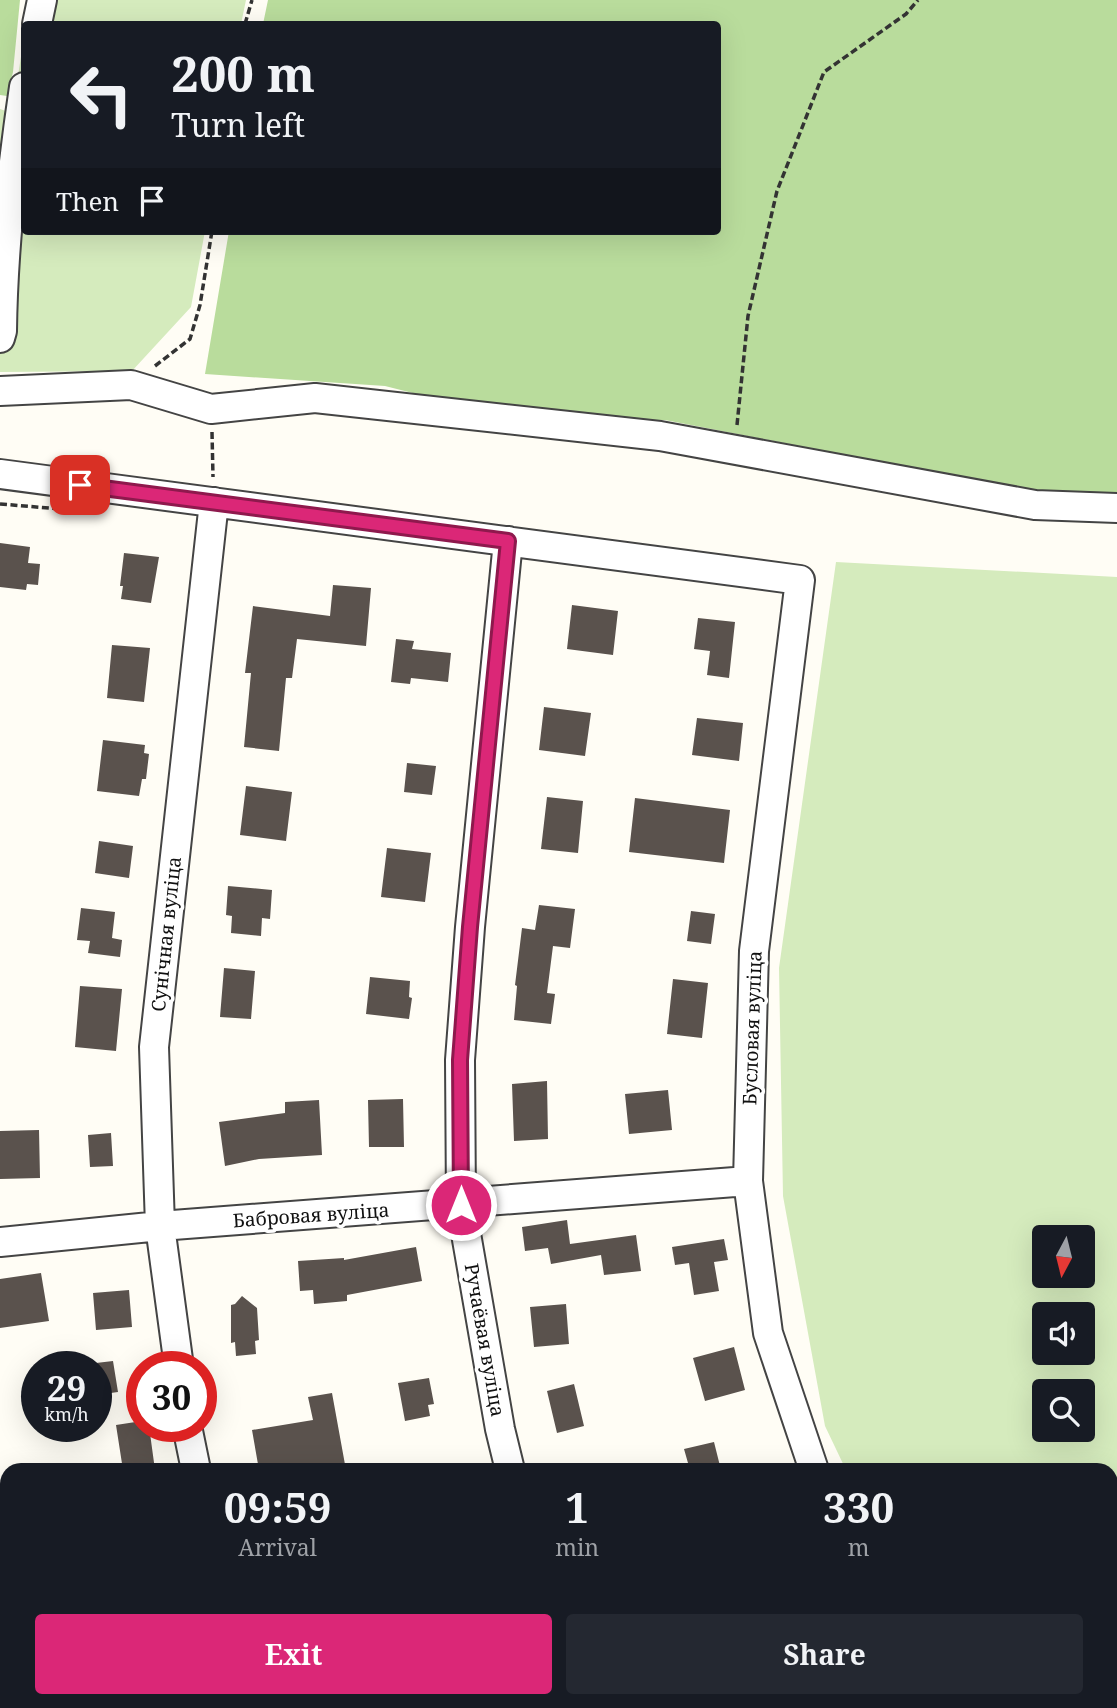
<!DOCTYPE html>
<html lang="en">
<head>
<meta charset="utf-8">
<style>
  :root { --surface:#171b24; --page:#242831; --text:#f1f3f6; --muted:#9ea1a6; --accent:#db2777 }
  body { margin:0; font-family:"Noto Serif",serif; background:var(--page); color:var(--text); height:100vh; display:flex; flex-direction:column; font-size:26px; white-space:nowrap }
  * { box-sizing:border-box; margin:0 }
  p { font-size:23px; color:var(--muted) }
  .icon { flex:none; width:38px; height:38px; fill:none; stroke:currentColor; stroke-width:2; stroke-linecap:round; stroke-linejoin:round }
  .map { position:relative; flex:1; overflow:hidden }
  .sheet { position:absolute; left:0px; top:1463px; width:1118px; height:245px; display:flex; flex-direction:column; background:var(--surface); border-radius:21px 21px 0 0; box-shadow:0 7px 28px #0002 }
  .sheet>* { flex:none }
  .top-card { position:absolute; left:21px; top:21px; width:700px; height:214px; border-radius:7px; box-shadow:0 7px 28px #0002; background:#171b24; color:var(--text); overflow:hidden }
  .needle { width:46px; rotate:187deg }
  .buttons { position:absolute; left:1032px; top:1225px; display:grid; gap:14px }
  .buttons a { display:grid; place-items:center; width:63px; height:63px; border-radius:7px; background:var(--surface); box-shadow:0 7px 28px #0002; font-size:35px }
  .speed { position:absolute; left:21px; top:1351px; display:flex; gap:14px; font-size:35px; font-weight:700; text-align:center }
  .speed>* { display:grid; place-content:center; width:91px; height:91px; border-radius:50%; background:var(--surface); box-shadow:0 7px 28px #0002; line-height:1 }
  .speed small { font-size:18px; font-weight:400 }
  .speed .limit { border:10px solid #d22; background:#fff; color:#111 }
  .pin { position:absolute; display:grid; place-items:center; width:60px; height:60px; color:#fff; margin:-30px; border-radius:14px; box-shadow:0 4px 10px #0006 }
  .me { position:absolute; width:77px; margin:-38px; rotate:0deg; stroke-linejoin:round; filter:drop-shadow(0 0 5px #0008) }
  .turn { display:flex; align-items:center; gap:24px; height:147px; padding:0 35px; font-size:32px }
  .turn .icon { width:91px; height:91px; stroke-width:2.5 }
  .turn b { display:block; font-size:49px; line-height:60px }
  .then { display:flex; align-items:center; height:66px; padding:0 35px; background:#0003; gap:14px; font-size:26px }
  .eta { display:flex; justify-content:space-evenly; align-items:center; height:119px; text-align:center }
  .eta b { font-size:42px; font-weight:700; line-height:49px }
  .button { display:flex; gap:14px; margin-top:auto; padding:14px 35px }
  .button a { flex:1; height:80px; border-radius:7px; background:var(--accent); color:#fff; font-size:28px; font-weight:700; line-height:80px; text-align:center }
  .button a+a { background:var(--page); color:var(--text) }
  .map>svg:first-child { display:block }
  .green { fill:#d5ebbd; fill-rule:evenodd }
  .forest { fill:#b9dc9c }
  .building { fill:#5a524d }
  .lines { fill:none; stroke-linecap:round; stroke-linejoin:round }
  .minor-casing { stroke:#444; stroke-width:32 }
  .path { stroke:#333; stroke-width:3.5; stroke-dasharray:7 3.5; stroke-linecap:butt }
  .minor { stroke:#fff; stroke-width:28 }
  .route-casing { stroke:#8e194d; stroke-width:18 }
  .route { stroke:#db2777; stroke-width:12 }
  .labels { text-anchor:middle; stroke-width:7; stroke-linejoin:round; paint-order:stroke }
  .street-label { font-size:19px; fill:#111; stroke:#fff }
</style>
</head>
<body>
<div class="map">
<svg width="1117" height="1708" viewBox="0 0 1117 1708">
  <rect width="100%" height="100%" fill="#fffdf5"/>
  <path class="green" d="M 31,0 L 246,0 L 241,24 L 27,24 Z
    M 24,38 L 24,231 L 205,231 L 191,307 L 132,371 L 0,372 L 0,109 L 12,113 Z
    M 836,562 L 1117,577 L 1117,1708 L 958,1708 L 955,1701 L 1111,1701 L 1111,1470 L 846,1470 L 825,1426 L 783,1196 L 779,968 ZM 1045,1237 L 1083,1237 L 1083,1276 L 1045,1276 ZM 1045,1314 L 1083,1314 L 1083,1353 L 1045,1353 ZM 1045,1391 L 1083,1391 L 1083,1430 L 1045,1430 Z"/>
  <path class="forest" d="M 0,0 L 20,0 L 13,72 L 7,96 L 0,95 Z
    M 268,0 L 1117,0 L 1117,495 L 1036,492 L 665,420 L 524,421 L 385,386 L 205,374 L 229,231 L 718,231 L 718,24 L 263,24 Z"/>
  <path class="building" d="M 0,543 L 30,547 L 28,563 L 40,564 L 38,585 L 27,584 L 26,590 L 0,587 Z
    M 124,553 L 159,557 L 151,603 L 121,599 L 123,586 L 120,586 Z
    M 333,585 L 371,588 L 366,646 L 297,639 L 292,678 L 286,678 L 279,751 L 244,747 L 251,673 L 245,673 L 253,606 L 330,616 Z
    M 572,605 L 618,611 L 613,655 L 567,649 Z
    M 698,618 L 735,622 L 729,678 L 707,675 L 710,651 L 694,649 Z
    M 396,639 L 414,641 L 412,649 L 451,653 L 448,682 L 411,678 L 410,684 L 391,682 Z
    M 112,645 L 150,648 L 144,702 L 107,698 Z
    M 544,707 L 591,713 L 585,756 L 539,750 Z
    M 697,718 L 743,723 L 739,761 L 692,755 Z
    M 103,740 L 145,745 L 144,753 L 149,754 L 146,779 L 142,779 L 139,796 L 97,791 Z
    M 407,763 L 436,766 L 432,795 L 404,792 Z
    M 246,786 L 292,792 L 286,841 L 240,835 Z
    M 547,797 L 583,801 L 578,853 L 541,849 Z
    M 635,798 L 730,810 L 724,863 L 629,852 Z
    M 99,841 L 133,846 L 129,878 L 95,873 Z
    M 387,848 L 431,853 L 425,902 L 381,897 Z
    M 228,886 L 272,890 L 270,919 L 262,918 L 261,936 L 231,933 L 232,916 L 226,915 Z
    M 539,905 L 575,909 L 570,948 L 553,946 L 547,993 L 555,994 L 551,1024 L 514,1020 L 517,986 L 515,985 L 522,928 L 535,930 Z
    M 81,908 L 115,912 L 112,938 L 122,940 L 120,957 L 88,953 L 90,941 L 77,940 Z
    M 691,911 L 715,914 L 711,944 L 687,941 Z
    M 224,968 L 255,971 L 251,1019 L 220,1017 Z
    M 370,977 L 410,981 L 409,997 L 412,998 L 409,1019 L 366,1014 Z
    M 673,979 L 708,983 L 702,1038 L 667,1034 Z
    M 80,986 L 122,989 L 116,1051 L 75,1047 Z
    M 547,1081 L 548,1139 L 514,1141 L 512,1084 Z
    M 668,1090 L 672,1130 L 629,1134 L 625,1094 Z
    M 403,1099 L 404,1147 L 369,1147 L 368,1100 Z
    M 319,1100 L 322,1155 L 259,1159 L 225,1166 L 219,1122 L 285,1113 L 285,1102 Z
    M 39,1130 L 40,1178 L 0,1179 L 0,1131 Z
    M 111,1133 L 113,1166 L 90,1167 L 88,1135 Z
    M 567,1220 L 570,1244 L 636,1235 L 641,1271 L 604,1275 L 601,1255 L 551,1264 L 548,1248 L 525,1251 L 522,1227 Z
    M 724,1239 L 728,1260 L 714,1262 L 719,1291 L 694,1295 L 689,1263 L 675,1265 L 672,1247 Z
    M 416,1247 L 422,1281 L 347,1295 L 347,1301 L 314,1304 L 313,1290 L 300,1291 L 298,1261 L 344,1258 L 344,1260 Z
    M 41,1273 L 49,1321 L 0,1328 L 0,1279 Z
    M 129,1290 L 132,1327 L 96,1330 L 93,1293 Z
    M 242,1296 L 257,1308 L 259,1340 L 255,1341 L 256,1354 L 236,1356 L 235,1342 L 231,1343 L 231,1305 L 235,1304 Z
    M 566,1304 L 569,1344 L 534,1347 L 530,1307 Z
    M 734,1347 L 745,1390 L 705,1401 L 693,1358 Z
    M 113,1361 L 118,1392 L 96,1395 L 96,1363 Z
    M 429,1378 L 434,1404 L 428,1405 L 430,1416 L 405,1421 L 398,1383 Z
    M 574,1384 L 584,1426 L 557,1433 L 547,1391 Z
    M 332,1393 L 346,1470 L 259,1470 L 252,1430 L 313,1420 L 308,1397 Z
    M 142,1421 L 142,1426 L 149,1426 L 155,1470 L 123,1470 L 116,1425 Z
    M 714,1442 L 721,1470 L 690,1470 L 684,1449 Z"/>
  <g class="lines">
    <defs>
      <path id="minor" d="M 37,24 L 42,0
        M 0,338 L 2,331 C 3,248 12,168 24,87
        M 0,391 L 131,385 L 211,409 L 315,398 L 660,436 L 1035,505 L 1117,508
        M 0,474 L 800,580 L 754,951 L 748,1181 L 768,1333 L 814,1470
        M 508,541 L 470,927 L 460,1060 L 461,1205 L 500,1429 L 510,1470
        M 0,1242 L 160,1226 L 748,1181
        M 179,1367 L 160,1226 L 154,1047 L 214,502
        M 187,1426 L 196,1470
        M 273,1701 L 276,1708
        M 587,1701 L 590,1708
        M 914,1701 L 917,1708"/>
    </defs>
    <use href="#minor" class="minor-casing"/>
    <path class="path" d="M 245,24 L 252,0
      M 155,366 L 190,339 L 200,305 L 212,231
      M 737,425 L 748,316 L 777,191 L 824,72 L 906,14 L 918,0
      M 212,432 L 213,477
      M 0,504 L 61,509"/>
    <use href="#minor" class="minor"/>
  </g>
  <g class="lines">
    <defs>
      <path id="route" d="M 80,485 L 508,541 L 470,927 L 460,1060 L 461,1205"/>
    </defs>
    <use href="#route" class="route-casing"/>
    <use href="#route" class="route"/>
  </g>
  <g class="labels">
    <g class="street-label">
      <text transform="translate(166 934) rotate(-84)" y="7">Сунічная вуліца</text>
      <text transform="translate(752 1028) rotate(-88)" y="7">Бусловая вуліца</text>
      <text transform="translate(311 1215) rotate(-4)" y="7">Бабровая вуліца</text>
      <text transform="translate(485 1340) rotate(80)" y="7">Ручаёвая вуліца</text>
    </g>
  </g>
</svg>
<div class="buttons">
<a><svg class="needle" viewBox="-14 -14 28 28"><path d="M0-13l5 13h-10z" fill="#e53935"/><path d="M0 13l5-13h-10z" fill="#9ea1a6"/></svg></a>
<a><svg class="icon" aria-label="sound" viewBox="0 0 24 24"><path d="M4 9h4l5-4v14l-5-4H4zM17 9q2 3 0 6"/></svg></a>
<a><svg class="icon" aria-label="search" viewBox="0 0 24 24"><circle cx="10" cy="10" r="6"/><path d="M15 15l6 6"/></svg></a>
</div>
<div class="speed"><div>29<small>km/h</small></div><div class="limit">30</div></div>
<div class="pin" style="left:80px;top:485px;background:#d93025"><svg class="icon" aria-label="arrive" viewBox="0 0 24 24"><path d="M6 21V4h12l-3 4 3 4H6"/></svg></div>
<svg class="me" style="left:461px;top:1205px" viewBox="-20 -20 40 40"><circle r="17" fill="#db2777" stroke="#fff" stroke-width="3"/><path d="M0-11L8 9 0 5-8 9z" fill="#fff"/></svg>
<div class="top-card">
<div class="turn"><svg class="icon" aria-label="left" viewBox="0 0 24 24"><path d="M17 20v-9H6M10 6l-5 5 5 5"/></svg><div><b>200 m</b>Turn left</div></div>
<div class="then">Then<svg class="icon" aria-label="arrive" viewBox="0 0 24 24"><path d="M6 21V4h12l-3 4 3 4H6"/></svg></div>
</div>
<section class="sheet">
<div class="eta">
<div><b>09:59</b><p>Arrival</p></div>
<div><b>1</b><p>min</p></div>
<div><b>330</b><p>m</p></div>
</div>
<div class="button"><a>Exit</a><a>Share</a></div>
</section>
</div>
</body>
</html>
